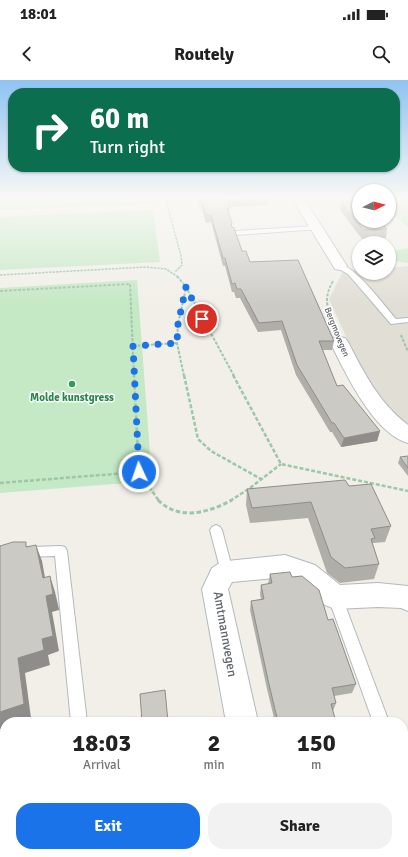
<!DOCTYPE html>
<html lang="en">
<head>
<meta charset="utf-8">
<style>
  :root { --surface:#fff; --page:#f2f2f2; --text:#222; --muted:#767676; --accent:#1a73e8 }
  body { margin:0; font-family:Signika,sans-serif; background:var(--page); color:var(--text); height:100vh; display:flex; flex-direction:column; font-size:15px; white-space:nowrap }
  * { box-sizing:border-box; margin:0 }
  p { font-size:13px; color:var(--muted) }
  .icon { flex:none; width:22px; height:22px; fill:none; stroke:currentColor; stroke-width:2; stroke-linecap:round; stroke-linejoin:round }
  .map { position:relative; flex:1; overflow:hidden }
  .panel { position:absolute; left:0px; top:637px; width:408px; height:140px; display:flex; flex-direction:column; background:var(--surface); border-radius:16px 16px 0 0; box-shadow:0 1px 3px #0004 }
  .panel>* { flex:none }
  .guide { position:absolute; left:8px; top:8px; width:392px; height:84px; border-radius:16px; box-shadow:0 1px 3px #0004; background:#0b6e4f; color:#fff; overflow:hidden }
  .needle { width:26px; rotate:84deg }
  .buttons { position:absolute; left:352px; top:104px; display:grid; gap:8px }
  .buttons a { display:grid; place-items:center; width:44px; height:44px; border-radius:50%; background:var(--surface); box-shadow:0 1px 3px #0004; font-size:20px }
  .pin { position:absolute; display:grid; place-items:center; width:34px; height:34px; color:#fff; margin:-17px; border:2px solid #fff; border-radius:50%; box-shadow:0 1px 4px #0007 }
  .me { position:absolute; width:44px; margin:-22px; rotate:357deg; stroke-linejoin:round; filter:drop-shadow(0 0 3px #0008) }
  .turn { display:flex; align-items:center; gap:14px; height:84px; padding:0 16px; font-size:18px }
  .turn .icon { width:52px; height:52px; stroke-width:2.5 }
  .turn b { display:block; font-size:28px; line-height:34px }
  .eta { display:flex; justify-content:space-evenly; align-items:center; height:68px; text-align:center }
  .eta b { font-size:24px; font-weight:800; line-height:28px }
  .primary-button { display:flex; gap:8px; margin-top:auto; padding:8px 16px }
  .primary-button a { flex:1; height:46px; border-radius:16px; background:var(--accent); color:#fff; font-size:16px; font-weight:800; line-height:46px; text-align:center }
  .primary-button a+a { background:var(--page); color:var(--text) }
  .status { display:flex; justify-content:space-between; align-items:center; height:28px; padding:0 20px; background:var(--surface); direction:ltr }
  .status svg { height:11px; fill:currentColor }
  header { display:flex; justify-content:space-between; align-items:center; height:52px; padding:0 16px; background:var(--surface); font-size:18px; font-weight:800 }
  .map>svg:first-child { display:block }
  .education { fill:#e1ded6 }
  .green { fill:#c5e8c5 }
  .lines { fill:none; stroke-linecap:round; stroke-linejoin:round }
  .service-casing { stroke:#b5b8bc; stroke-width:2 }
  .minor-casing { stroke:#b5b8bc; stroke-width:2 }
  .path-far3 { stroke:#9cc7a9; stroke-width:1.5; stroke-dasharray:2.5 1; stroke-linecap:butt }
  .path-far2 { stroke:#9cc7a9; stroke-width:2; stroke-dasharray:3 1.5; stroke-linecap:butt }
  .path-far1 { stroke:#9cc7a9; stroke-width:2.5; stroke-dasharray:4 2; stroke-linecap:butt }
  .path { stroke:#9cc7a9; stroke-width:3; stroke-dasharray:4.5 2.5; stroke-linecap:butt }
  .service { fill:#fff; fill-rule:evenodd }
  .minor { fill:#fff; fill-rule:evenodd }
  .wall { fill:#afaea9 }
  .shaded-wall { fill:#8f8d8a }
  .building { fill:#cccac5; stroke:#8f8d8a }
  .route { stroke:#1a73e8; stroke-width:7; stroke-dasharray:0 12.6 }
  .leisure-dot { fill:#2e9e5b; stroke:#fff; stroke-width:1.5 }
  .labels { text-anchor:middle; stroke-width:3; stroke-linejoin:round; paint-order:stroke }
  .far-street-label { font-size:9px; fill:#5f6368; stroke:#fff }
  .leisure-label { font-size:11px; font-weight:bold; fill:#27864d; stroke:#fff }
  .near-street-label { font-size:13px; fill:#5f6368; stroke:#fff }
</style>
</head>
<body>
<div class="status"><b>18:01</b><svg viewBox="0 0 49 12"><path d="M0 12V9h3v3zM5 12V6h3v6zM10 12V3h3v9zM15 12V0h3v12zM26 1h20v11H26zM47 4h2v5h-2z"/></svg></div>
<header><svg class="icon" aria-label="back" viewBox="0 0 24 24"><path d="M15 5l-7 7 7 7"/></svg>Routely<svg class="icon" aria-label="search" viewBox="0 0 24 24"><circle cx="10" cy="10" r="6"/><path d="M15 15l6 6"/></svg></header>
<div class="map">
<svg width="408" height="777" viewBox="0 0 408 777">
  <rect width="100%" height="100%" fill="#f1efe8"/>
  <path class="education" d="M 408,186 L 408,348 L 397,339 L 367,303 L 329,219 L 343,191 L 359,190 L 359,193 L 389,193 L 389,188 Z"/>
  <path class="green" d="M 0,117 L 172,117 L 173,123 L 0,130 Z
    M 389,117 L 408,117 L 408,147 L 389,130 Z
    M 153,130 L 160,182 L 0,190 L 0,137 Z
    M 408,168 L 408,183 L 389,180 L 389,172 Z
    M 137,200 L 152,401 L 0,413 L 0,208 Z"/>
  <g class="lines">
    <defs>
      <path id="service" d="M 317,146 L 320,148 L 319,149 L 235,155 L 232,153 L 235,151 Z
        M 337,184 C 353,182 385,227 396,239 L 408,238 L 408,242 L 391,244 L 348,194 L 337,188 Z
        M 216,445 L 220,447 L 222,450 L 233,492 L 232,496 L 227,497 L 222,496 L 221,492 L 210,450 L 212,447 Z
        M 61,466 L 65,467 L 67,471 L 87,642 L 71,642 L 55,476 L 0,478 L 0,468 Z
        M 335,511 L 340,513 L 342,517 L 389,642 L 373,642 L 328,517 L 330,513 Z
        M 403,692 L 408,694 L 408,722 L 403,720 Z
        M 84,772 L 102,772 L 103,777 L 85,777 Z"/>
      <path id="minor" d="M 291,117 L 303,117 L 347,186 L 345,189 L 340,190 L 335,189 Z
        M 339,257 L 345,258 L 348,262 C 364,293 379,323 408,345 L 408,363 C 373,353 345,292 330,262 L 333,258 Z
        M 285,475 L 315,485 L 340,505 L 378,503 L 408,506 L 408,531 L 401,528 L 378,527 L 335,529 L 325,525 L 297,501 L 285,497 L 232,502 L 228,509 L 258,642 L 226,642 L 202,509 L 212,488 L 218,484 L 227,481 Z
        M 250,772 L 286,772 L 287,777 L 251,777 Z"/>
    </defs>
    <use href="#service" class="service-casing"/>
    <use href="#minor" class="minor-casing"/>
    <path class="path-far3" d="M 165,117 L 181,176 L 182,185 L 175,192
      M 0,195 L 146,187 L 166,189 L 178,197"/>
    <path class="path-far2" d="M 177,196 L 186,207 L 234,296
      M 333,201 C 323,219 327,228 334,246
      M 0,211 L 130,204 L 134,296
      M 401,255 L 408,272
      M 133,266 L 177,263
      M 184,296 L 177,263 L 178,244 L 186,208"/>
    <path class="path-far1" d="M 184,295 L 198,359 L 211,371 L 261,399
      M 233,295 L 281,384 L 408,411
      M 139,392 L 159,421
      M 0,403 L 139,392 L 134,295
      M 230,421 L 250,408 L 281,384"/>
    <path class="path" d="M 158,420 C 179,441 208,433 232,420"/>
    <use href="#service" class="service"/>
    <use href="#minor" class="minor"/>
  </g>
  <path class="wall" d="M 197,117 L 270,117 L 269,118 L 269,125 L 229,127 L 229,134 L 232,143 L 232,147 L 242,171 L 250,182 L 334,261 L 332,270 L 322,270 L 337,306 L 380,351 L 377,361 L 341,367 L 332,352 L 330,352 L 296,295 L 281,250 L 258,252 L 240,218 L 236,218 L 234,212 L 232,212 L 225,186 L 223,186 L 211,142 L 206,143 L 201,126 L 199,126 Z
    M 341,122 L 387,149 L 386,158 L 362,159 L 340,130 Z
    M 408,376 L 408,396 L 398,383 L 400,377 Z
    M 349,406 L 391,446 L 385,462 L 373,463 L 373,465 L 379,484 L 374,499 L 340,503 L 327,493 L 308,438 L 250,443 L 246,425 L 247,409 Z
    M 270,494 L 292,497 L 328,540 L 356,604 L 352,613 L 334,616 L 336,623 L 333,631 L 336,642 L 275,642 L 267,609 L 250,530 L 251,521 L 261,519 L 260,514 L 261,505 L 268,504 Z
    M 408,747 L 408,777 L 317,777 L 316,772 L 403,772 Z"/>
  <path class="shaded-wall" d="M 380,351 L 377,361 L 341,367 L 344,358 Z
    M 36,465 L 42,481 L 48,514 L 43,498 Z
    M 50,496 L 55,512 L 59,529 L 59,530 L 52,532 L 59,571 L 48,575 L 50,585 L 25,593 L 31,638 L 20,642 L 5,642 L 5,647 L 0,649 L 0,632 L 18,578 L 46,516 Z"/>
  <path class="building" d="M 199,117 L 268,117 L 227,119 L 230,128 L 227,128 L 232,143 L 231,146 L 234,148 L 242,171 L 246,171 L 250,182 L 298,180 L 334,261 L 319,261 L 337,306 L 343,305 L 380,351 L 344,358 L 334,343 L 332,343 L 297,285 L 282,241 L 259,243 L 241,209 L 237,209 L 235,203 L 232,204 L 225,178 L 223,178 L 211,135 L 206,135 L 201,118 L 199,118 Z
    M 359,121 L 359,141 L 380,141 L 387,149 L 363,150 L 341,122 Z
    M 408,376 L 408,388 L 400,377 Z
    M 345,400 L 349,406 L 371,404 L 391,446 L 371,449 L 375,458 L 371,459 L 379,484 L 345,488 L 331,477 L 311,422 L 252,428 L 247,409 Z
    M 13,462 L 26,462 L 26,467 L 36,465 L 43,498 L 50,496 L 53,514 L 46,516 L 53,556 L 42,559 L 44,570 L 18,578 L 24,624 L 0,632 L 0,466 Z
    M 290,492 L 292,497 L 302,496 L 319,510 L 328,540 L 333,539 L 356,604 L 332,608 L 336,623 L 331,624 L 336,642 L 278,642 L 268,600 L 251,521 L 264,519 L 261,505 L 272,503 L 270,494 Z
    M 165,610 L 168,642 L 142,642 L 140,614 Z
    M 408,747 L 408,776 L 405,777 L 322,777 L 320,772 L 403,772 L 403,748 Z"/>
  <linearGradient id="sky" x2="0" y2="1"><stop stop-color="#8fc3f1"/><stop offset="0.52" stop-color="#f9f8f5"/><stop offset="1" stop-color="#f9f8f5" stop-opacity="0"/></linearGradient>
  <rect width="408" height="226" fill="url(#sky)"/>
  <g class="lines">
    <path class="route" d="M 139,392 L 133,266 L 177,263 L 178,244 L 186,207 L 202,239"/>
  </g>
  <circle class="leisure-dot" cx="72" cy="304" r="4"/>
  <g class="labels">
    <g class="far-street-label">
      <text transform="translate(337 252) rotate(68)" y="3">Bergmovegen</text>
    </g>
    <g class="leisure-label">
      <text x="72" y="321">Molde kunstgress</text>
    </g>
    <g class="near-street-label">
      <text transform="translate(226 554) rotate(80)" y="5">Amtmannvegen</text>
    </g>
  </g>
</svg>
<div class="buttons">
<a><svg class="needle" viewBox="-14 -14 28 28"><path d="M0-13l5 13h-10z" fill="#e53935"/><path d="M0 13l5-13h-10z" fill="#767676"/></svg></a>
<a><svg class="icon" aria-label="layers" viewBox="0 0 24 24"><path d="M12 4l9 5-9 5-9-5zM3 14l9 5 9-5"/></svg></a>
</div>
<div class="pin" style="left:202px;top:239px;background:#d93025"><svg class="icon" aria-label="arrive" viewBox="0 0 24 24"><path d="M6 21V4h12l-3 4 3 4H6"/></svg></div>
<svg class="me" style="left:139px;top:392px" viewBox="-20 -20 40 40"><circle r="17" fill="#1a73e8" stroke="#fff" stroke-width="3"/><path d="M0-11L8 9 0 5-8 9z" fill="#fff"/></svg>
<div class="guide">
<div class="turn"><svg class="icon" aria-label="right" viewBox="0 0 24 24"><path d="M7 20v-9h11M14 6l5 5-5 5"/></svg><div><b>60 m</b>Turn right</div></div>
</div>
<section class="panel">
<div class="eta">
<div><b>18:03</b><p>Arrival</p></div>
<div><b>2</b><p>min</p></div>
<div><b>150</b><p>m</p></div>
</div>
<div class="primary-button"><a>Exit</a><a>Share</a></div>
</section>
</div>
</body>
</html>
